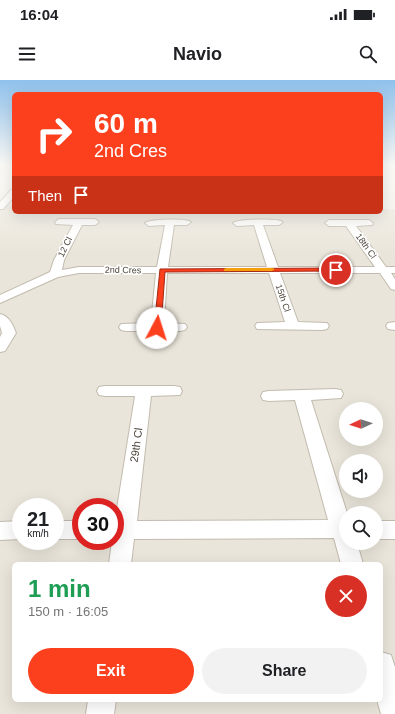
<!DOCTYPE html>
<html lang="en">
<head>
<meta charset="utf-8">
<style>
  :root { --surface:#fff; --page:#f2f2f2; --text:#202124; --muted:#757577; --accent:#fc3f1d }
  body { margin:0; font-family:Arial,sans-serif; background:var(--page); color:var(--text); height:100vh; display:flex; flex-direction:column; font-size:15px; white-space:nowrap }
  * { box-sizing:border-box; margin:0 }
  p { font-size:13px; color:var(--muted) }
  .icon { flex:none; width:22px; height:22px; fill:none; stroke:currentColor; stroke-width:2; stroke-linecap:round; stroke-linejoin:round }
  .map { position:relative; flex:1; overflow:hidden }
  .panel { position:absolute; left:12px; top:482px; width:371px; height:140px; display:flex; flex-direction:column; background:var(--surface); border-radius:6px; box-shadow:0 4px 16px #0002 }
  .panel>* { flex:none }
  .guide { position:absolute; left:12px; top:12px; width:371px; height:122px; border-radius:6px; box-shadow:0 4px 16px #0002; background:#fc3f1d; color:#fff; overflow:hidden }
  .needle { width:26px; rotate:266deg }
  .buttons { position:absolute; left:339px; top:322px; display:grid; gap:8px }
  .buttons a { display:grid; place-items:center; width:44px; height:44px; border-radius:50%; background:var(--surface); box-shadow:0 4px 16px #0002; font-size:20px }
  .speed { position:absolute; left:12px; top:418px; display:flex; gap:8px; font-size:20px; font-weight:700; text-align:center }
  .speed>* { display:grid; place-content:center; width:52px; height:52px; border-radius:50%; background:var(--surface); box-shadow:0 4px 16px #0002; line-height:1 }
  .speed small { font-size:10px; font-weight:400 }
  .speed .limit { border:6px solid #d22; background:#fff; color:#111 }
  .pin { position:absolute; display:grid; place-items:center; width:34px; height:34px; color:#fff; margin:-17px; border:2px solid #fff; border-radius:50%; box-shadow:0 1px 4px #0007 }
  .me { position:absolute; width:44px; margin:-22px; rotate:5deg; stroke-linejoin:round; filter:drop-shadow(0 0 3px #0008) }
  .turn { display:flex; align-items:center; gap:14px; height:84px; padding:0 16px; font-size:18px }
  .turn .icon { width:52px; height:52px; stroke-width:2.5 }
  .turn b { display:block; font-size:28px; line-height:34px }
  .then { display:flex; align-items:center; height:38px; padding:0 16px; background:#0003; gap:8px; font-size:15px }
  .round { display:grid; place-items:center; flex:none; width:42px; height:42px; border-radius:21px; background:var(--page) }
  .head { display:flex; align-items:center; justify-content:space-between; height:68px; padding:0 16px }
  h1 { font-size:24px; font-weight:800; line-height:30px; color:#1e9e55 }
  .primary-button { display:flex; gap:8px; margin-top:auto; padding:8px 16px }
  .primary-button a { flex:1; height:46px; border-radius:24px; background:var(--accent); color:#fff; font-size:16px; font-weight:800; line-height:46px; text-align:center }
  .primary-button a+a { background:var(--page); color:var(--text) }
  .status { display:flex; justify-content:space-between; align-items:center; height:28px; padding:0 20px; background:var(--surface); direction:ltr }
  .status svg { height:11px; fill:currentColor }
  header { display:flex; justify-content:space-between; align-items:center; height:52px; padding:0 16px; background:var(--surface); font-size:18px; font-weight:800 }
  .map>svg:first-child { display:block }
  .residential { fill:#eae5da; fill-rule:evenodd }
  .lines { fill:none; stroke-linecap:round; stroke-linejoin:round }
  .minor-casing { stroke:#c2bbae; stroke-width:2 }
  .minor { fill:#fff; fill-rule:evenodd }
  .route { fill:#fc3f1d; stroke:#a42913 }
  .slow { fill:#f59e0b }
  .labels { text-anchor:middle; stroke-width:3.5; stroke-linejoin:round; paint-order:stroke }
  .far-street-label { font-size:9px; fill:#4b4439; stroke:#fff }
  .street-label { font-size:11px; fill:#4b4439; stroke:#fff }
</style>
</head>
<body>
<div class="status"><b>16:04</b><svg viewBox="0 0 49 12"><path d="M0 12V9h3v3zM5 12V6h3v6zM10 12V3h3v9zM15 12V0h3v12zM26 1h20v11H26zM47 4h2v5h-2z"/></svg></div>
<header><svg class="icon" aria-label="menu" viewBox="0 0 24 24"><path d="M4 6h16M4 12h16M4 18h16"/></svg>Navio<svg class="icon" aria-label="search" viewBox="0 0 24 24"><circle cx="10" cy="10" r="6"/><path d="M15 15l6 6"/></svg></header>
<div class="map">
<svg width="395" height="634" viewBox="0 0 395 634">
  <rect width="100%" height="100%" fill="#f6f3ec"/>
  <path class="residential" d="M 14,125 L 14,132 L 381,132 L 381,128 L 395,130 L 395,634 L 0,634 L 0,126 ZM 346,329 L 376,329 L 376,359 L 346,359 ZM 346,381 L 376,381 L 376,411 L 346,411 ZM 21,427 L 55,427 L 55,461 L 21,461 ZM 81,427 L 115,427 L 115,461 L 81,461 ZM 346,433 L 376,433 L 376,463 L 346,463 ZM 14,484 L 381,484 L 381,620 L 14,620 Z"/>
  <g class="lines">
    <defs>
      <path id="minor" d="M 11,110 L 14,110 L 14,117 L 3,129 L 0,129 L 0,122 Z
        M 59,139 L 95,139 L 99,142 L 95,145 L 82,145 L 64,180 L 62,190 L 79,187 L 157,187 L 165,145 L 149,146 L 145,143 C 149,139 187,138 191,142 L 187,145 L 174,145 L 168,187 L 267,187 L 254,145 L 237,146 L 233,143 C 237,139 279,138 283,142 L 279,145 L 263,145 L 278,187 L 375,187 L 346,146 L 329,146 L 325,143 L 329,140 L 369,140 L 373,143 L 372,145 L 356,146 L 386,187 L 395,187 L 395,193 L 391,193 L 395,199 L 395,210 L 391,209 L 380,193 L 280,193 L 298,242 L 327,243 L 329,246 L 327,249 L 322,250 L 257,249 L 255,246 L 257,243 L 285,242 L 269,193 L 167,193 L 164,243 L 185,244 L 187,247 L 185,250 L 180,251 L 126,251 L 121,250 L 119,247 L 121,244 L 151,243 L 156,193 L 79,193 L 58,197 L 0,223 L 0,215 L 50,192 L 54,180 L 73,145 L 56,144 L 55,142 Z
        M 0,234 C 9,236 13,245 16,253 L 5,271 L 0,272 L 0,257 L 2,253 L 0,246 Z
        M 395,242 L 395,250 L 388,249 L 386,246 L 388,243 Z
        M 105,306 L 174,306 L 180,307 L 182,311 L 180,315 L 151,316 L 137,441 L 328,440 L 295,320 L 269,321 L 263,320 L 261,316 L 263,312 L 269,311 L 335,309 L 341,310 L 343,314 L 341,318 L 311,320 L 347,433 L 346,433 L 346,463 L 357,463 L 363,484 L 341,484 L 334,458 L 134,459 L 131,484 L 109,484 L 112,461 L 115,461 L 115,441 L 135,316 L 105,316 L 99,315 L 97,311 L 99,307 Z
        M 21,441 L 21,459 L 0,460 L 0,442 Z
        M 55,441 L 81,441 L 81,459 L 55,459 Z
        M 376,441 L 395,441 L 395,459 L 376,459 Z
        M 381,572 L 391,575 L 395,587 L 395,634 L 381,634 L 377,620 L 381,620 Z
        M 88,620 L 116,620 L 114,634 L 86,634 Z"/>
    </defs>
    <use href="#minor" class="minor-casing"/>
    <use href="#minor" class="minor"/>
  </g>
  <linearGradient id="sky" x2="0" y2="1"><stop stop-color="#8fc1ec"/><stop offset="0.49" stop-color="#fbfaf6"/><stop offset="1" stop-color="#fbfaf6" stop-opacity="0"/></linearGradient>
  <rect width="395" height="174" fill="url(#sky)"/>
  <path class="route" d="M 336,188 L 338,188 L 338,191 L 165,192 L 161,248 L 157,250 L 154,248 L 160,189 Z"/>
  <path class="slow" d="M 226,188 L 272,188 L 275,189 L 272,191 L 224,191 L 224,189 Z"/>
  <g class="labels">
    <g class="far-street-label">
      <text transform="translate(366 166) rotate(54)" y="3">18th Cl</text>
      <text transform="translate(65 167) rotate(-63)" y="3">12 Cl</text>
      <text transform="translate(123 190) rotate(1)" y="3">2nd Cres</text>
      <text transform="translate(283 218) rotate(71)" y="3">15th Cl</text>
    </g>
    <g class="street-label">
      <text transform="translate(136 365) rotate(-82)" y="4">29th Cl</text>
    </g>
  </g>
</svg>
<div class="buttons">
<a><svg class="needle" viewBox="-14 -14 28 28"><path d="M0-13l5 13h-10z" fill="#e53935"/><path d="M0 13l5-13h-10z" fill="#757577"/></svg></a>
<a><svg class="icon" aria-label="sound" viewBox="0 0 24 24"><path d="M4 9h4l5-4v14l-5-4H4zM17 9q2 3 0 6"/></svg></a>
<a><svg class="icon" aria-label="search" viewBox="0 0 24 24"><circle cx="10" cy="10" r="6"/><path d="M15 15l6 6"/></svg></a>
</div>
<div class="speed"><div>21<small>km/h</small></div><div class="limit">30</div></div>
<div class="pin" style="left:336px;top:190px;background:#d93025"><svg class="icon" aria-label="arrive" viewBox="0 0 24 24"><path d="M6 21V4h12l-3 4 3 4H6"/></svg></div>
<svg class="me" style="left:157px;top:248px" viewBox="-20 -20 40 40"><circle r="19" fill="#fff"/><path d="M0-13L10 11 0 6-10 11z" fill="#fc3f1d"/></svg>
<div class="guide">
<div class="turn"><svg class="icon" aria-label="right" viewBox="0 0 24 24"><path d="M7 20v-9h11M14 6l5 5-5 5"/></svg><div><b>60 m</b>2nd Cres</div></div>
<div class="then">Then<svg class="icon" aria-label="arrive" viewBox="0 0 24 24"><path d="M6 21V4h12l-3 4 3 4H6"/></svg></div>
</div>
<section class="panel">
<div class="head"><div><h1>1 min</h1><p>150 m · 16:05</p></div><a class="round" style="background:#d93025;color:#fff"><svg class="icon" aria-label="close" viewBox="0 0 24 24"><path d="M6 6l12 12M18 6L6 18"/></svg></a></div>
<div class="primary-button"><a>Exit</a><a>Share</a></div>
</section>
</div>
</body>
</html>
